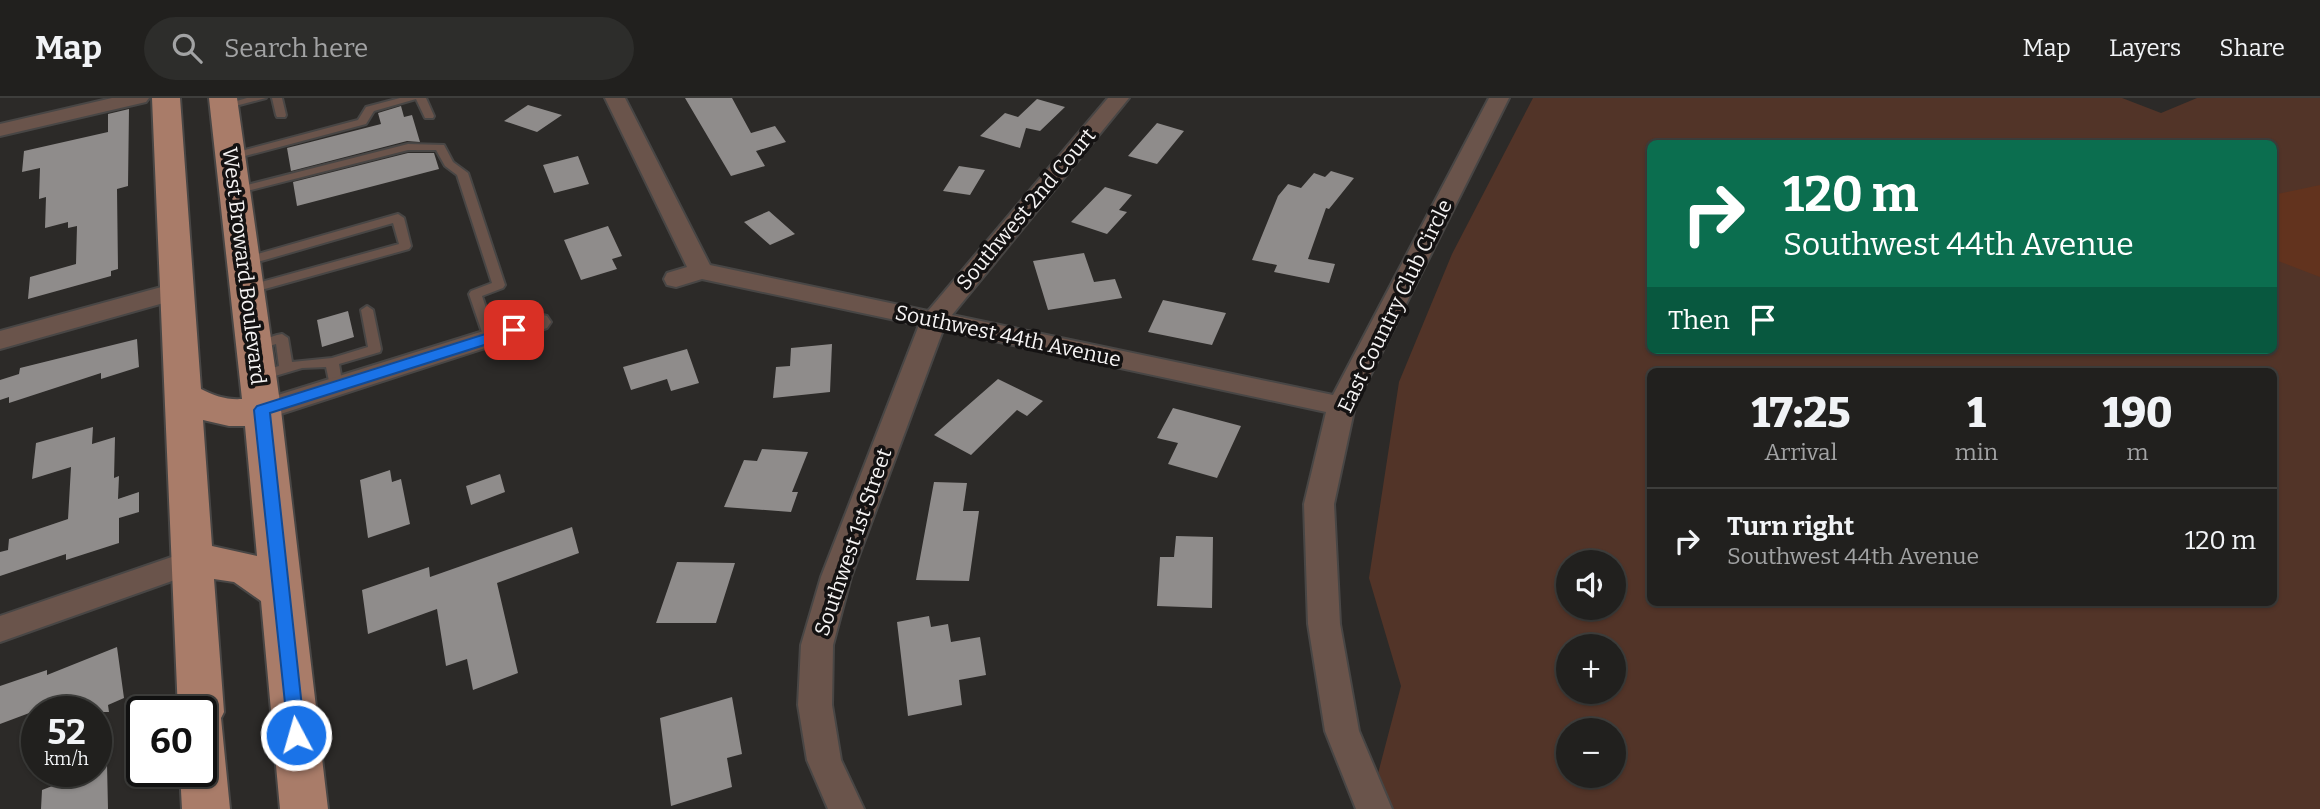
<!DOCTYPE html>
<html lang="en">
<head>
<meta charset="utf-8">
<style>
  :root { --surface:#21201e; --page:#2d2d2b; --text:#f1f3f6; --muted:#a2a3a4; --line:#3e3e3c }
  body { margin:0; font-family:Bitter,serif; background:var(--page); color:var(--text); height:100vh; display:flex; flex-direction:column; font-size:26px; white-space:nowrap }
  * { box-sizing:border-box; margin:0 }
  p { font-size:23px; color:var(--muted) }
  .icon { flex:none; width:38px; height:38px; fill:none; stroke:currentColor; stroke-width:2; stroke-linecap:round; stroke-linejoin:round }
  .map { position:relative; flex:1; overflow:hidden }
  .side { position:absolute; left:1647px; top:270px; width:630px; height:238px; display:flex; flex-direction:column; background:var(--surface); border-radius:10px; box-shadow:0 2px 5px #0004,0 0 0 2px var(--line) }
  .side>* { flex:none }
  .banner { position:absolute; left:1647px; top:42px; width:630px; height:214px; border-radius:10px; box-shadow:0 2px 5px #0004,0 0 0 2px var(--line); background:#0b6e4f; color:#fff; overflow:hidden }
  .buttons { position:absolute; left:1556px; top:452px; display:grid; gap:14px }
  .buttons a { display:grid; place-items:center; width:70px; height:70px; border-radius:50%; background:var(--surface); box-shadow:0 2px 5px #0004,0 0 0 2px var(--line); font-size:35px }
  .speed { position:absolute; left:21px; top:598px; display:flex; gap:14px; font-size:35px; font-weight:700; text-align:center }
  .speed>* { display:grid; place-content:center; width:91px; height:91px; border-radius:50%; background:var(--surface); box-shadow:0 2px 5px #0004,0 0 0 2px var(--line); line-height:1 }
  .speed small { font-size:18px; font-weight:400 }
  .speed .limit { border:4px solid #111; border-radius:10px; background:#fff; color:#111 }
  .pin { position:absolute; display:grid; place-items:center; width:60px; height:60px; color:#fff; margin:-30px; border-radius:14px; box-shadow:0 4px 10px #0006 }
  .me { position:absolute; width:77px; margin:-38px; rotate:354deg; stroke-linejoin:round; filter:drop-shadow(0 0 5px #0008) }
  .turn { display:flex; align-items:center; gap:24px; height:147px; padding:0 21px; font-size:32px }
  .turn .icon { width:91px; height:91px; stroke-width:2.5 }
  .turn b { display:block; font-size:49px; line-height:60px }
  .then { display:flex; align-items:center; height:66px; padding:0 21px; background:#0003; gap:14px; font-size:26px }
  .eta { display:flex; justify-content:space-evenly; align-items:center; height:119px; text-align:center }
  .eta b { font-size:42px; font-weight:800; line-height:49px }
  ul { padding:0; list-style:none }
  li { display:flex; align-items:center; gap:21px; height:105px; padding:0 21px; border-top:2px solid var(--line) }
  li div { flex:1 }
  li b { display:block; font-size:26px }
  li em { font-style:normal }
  header { display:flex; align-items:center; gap:42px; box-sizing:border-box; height:98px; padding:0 35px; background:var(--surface); border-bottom:2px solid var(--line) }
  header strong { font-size:33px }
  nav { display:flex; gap:38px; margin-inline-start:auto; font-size:24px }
  .search { width:490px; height:63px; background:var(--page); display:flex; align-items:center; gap:18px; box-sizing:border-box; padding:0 24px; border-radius:38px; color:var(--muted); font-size:26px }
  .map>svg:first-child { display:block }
  .green { fill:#523428; fill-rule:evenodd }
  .water { fill:#62331e }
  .building { fill:#8f8c8b }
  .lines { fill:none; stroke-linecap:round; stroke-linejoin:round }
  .lane-casing { stroke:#484645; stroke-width:4 }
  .street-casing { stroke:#484645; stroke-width:4 }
  .primary-casing { stroke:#484645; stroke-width:4 }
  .lane { fill:#6a544b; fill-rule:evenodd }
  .street { fill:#6a544b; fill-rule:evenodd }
  .primary { fill:#a97c69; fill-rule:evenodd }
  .route { fill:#1a73e8; stroke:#114b97; stroke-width:2 }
  .labels { text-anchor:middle; stroke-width:7; stroke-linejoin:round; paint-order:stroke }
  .street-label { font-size:21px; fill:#f6f4f4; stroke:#141212 }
</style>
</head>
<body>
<header>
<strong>Map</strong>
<div class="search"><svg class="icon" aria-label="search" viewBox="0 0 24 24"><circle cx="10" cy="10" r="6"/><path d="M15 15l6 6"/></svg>Search here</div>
<nav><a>Map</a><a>Layers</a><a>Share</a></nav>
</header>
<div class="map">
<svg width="2320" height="711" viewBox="0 0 2320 711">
  <rect width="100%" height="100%" fill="#2c2a28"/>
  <path class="green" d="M 1533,0 L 2122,0 L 2161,15 L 2197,0 L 2320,0 L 2320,711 L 1375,711 L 1370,706 L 1401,588 L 1369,480 L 1399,284 L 1452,156 ZM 1650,46 L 2273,46 L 2273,252 L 1650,252 ZM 1650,273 L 2273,273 L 2273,504 L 1650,504 ZM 1568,464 L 1614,464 L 1614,509 L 1568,509 ZM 1568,548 L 1614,548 L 1614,593 L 1568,593 ZM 1568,632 L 1614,632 L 1614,677 L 1568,677 Z"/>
  <path class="water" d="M 2320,87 L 2320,179 L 2273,161 L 2273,97 Z"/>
  <path class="building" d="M 685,0 L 732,0 L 751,35 L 775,28 L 786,44 L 756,53 L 765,68 L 731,78 Z
    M 1037,1 L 1065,9 L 1040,33 L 1026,30 L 1020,50 L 980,38 L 1005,15 L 1018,19 Z
    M 528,7 L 562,17 L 537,34 L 504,23 Z
    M 401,8 L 404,19 L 412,17 L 420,44 L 407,43 L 291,73 L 287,50 L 381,26 L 378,15 Z
    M 129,11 L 128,88 L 117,91 L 118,171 L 111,173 L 111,178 L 28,201 L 30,179 L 76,166 L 77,128 L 68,130 L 68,124 L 45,130 L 46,99 L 39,101 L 40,70 L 22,74 L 24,53 L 108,34 L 108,16 Z
    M 1157,25 L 1184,33 L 1157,66 L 1128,58 Z
    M 408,55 L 434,55 L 439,71 L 297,108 L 293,84 Z
    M 578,58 L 589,86 L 554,95 L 543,67 Z
    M 959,68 L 985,72 L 970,97 L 943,93 Z
    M 1331,73 L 1354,80 L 1329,111 L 1326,110 L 1308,161 L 1335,166 L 1329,185 L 1274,174 L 1277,167 L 1252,162 L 1278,98 L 1288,86 L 1301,90 L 1314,75 L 1325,79 Z
    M 1105,89 L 1132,97 L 1119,112 L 1127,114 L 1107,136 L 1071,124 Z
    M 769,113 L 795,136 L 770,147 L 744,124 Z
    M 608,128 L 622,158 L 612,161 L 617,171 L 581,182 L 564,142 Z
    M 1084,155 L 1094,184 L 1115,181 L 1122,200 L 1048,212 L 1033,163 Z
    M 1163,202 L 1226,215 L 1212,247 L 1148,234 Z
    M 348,213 L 354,239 L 322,249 L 317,222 Z
    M 137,241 L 139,269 L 101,281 L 101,275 L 9,305 L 9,299 L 0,302 L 0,282 L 19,276 L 20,270 Z
    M 832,246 L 830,294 L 773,300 L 776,269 L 790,268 L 791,250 Z
    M 687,251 L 699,285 L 671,293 L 667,281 L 631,292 L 623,269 Z
    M 998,281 L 1043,303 L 1027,318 L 1017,312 L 971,357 L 934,337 Z
    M 1173,310 L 1241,328 L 1217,380 L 1168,366 L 1178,345 L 1157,340 Z
    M 93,329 L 92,346 L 115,339 L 114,380 L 119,378 L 118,401 L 139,394 L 139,414 L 119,420 L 119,445 L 66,462 L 66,456 L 0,478 L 0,454 L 8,452 L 9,441 L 68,421 L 71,369 L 32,381 L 36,345 Z
    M 762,351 L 808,354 L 792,394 L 798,394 L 791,414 L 724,409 L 744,362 L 757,363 Z
    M 390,372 L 392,384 L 401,381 L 410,426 L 368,440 L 360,382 Z
    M 500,376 L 505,394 L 471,407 L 466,388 Z
    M 934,384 L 967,385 L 963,413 L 979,413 L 969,483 L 916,482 Z
    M 572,429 L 579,455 L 497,485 L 518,575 L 473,592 L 467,561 L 446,568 L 437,511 L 368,536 L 362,492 L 429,469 L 430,479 Z
    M 1176,438 L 1213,439 L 1212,510 L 1157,508 L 1160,459 L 1174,459 Z
    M 677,464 L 735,465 L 716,525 L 656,525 Z
    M 929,518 L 931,529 L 948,526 L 951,544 L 980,539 L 986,577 L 959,582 L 962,607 L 908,618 L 897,524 Z
    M 117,549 L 124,600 L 108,607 L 109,614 L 32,614 L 0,626 L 0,588 L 47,572 L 47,577 Z
    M 732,599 L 742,656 L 727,660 L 732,689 L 671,708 L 660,620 Z
    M 107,666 L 108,711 L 41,711 L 42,692 L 88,674 L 96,674 L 96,670 Z"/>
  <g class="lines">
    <defs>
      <path id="lane" d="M 247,0 L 266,0 L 224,11 L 219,8 Z
        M 272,0 L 282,0 L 286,17 L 285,19 L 277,19 L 276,17 Z
        M 400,0 L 426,0 L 434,18 L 433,20 L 425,20 L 416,1 L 374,13 L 366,26 L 230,62 L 225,59 L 226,57 L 358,22 L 366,9 Z
        M 408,46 L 444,47 L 453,64 L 468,75 L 505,187 L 503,190 L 482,198 L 496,240 L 495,243 L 490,244 L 484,240 L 469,196 L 471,193 L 492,185 L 457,77 L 445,68 L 436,52 L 408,52 L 235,96 L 229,93 L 231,91 Z
        M 398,116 L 404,120 L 411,148 L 409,151 L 247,196 L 241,192 L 243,189 L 399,146 L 393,125 L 244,168 L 238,164 L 240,161 Z
        M 367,208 L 373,212 L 381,251 L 380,254 L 339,266 L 343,289 L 341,292 L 331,292 L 326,269 L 302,270 L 258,283 L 253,281 L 251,278 L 253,275 L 279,268 L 276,246 L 254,253 L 248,249 L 249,246 L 277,237 L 282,236 L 288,240 L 292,264 L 332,260 L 368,249 L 361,212 Z"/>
      <path id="street" d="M 112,0 L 149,0 L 146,4 L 0,38 L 0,26 Z
        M 605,0 L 625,0 L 710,167 L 928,213 L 1108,0 L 1129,0 L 952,217 L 1333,297 L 1489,0 L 1509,0 L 1355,308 L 1334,406 L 1340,526 L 1359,633 L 1392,711 L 1356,711 L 1325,633 L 1308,526 L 1304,406 L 1326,314 L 943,232 L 851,479 L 833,547 L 832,607 L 841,662 L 864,711 L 828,711 L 807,662 L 798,607 L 801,547 L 821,479 L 919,227 L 702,181 L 676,189 L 667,187 L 664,181 L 667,175 L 687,169 Z
        M 176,185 L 185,187 L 188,193 L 185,199 L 0,251 L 0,233 Z
        M 538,216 L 547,218 L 551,224 L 547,230 L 262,322 L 252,319 L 248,312 L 252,305 Z
        M 192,452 L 203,456 L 207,464 L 203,472 L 0,544 L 0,518 Z"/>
      <path id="primary" d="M 152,0 L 180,0 L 201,291 C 215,298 226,302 242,301 L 209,0 L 237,0 L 281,312 L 328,711 L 280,711 L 261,503 L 234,484 L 214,481 L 224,614 L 221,620 L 230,711 L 182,711 L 180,674 L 201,674 L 201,614 L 178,614 ZM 203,322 L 229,328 L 245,328 L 257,458 L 212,448 Z"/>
    </defs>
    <use href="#lane" class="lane-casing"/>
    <use href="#street" class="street-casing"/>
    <use href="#primary" class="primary-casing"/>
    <use href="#lane" class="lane"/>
    <use href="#street" class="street"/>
    <use href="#primary" class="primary"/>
  </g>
  <path class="route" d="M 514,227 L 519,229 L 519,236 L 270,315 L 305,637 L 303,643 L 296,645 L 289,643 L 254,312 L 257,308 Z"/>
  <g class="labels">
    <g class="street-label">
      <text transform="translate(1026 111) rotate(-50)" y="7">Southwest 2nd Court</text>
      <text transform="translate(244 168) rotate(83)" y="7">West Broward Boulevard</text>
      <text transform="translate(1395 208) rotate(-64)" y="7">East Country Club Circle</text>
      <text transform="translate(1008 238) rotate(12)" y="7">Southwest 44th Avenue</text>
      <text transform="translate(853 444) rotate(-71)" y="7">Southwest 1st Street</text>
    </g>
  </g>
</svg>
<div class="buttons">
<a><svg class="icon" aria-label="sound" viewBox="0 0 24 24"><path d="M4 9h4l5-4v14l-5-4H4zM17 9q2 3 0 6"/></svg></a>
<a>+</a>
<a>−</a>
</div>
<div class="speed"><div>52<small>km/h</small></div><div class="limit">60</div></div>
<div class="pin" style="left:514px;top:232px;background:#d93025"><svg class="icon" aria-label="arrive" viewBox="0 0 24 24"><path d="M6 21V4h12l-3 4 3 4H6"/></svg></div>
<svg class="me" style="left:296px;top:637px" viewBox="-20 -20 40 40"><circle r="17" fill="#1a73e8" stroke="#fff" stroke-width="3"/><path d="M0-11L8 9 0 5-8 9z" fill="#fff"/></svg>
<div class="banner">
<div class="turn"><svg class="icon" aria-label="right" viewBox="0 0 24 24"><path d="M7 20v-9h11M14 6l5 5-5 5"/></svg><div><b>120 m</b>Southwest 44th Avenue</div></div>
<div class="then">Then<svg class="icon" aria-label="arrive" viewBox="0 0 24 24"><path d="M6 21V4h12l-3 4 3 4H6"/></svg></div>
</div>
<section class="side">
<div class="eta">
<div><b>17:25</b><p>Arrival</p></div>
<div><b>1</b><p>min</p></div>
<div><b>190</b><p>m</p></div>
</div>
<ul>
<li><svg class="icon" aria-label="right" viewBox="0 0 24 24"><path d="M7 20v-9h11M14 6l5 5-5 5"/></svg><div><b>Turn right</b><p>Southwest 44th Avenue</p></div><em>120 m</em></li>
</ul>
</section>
</div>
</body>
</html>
